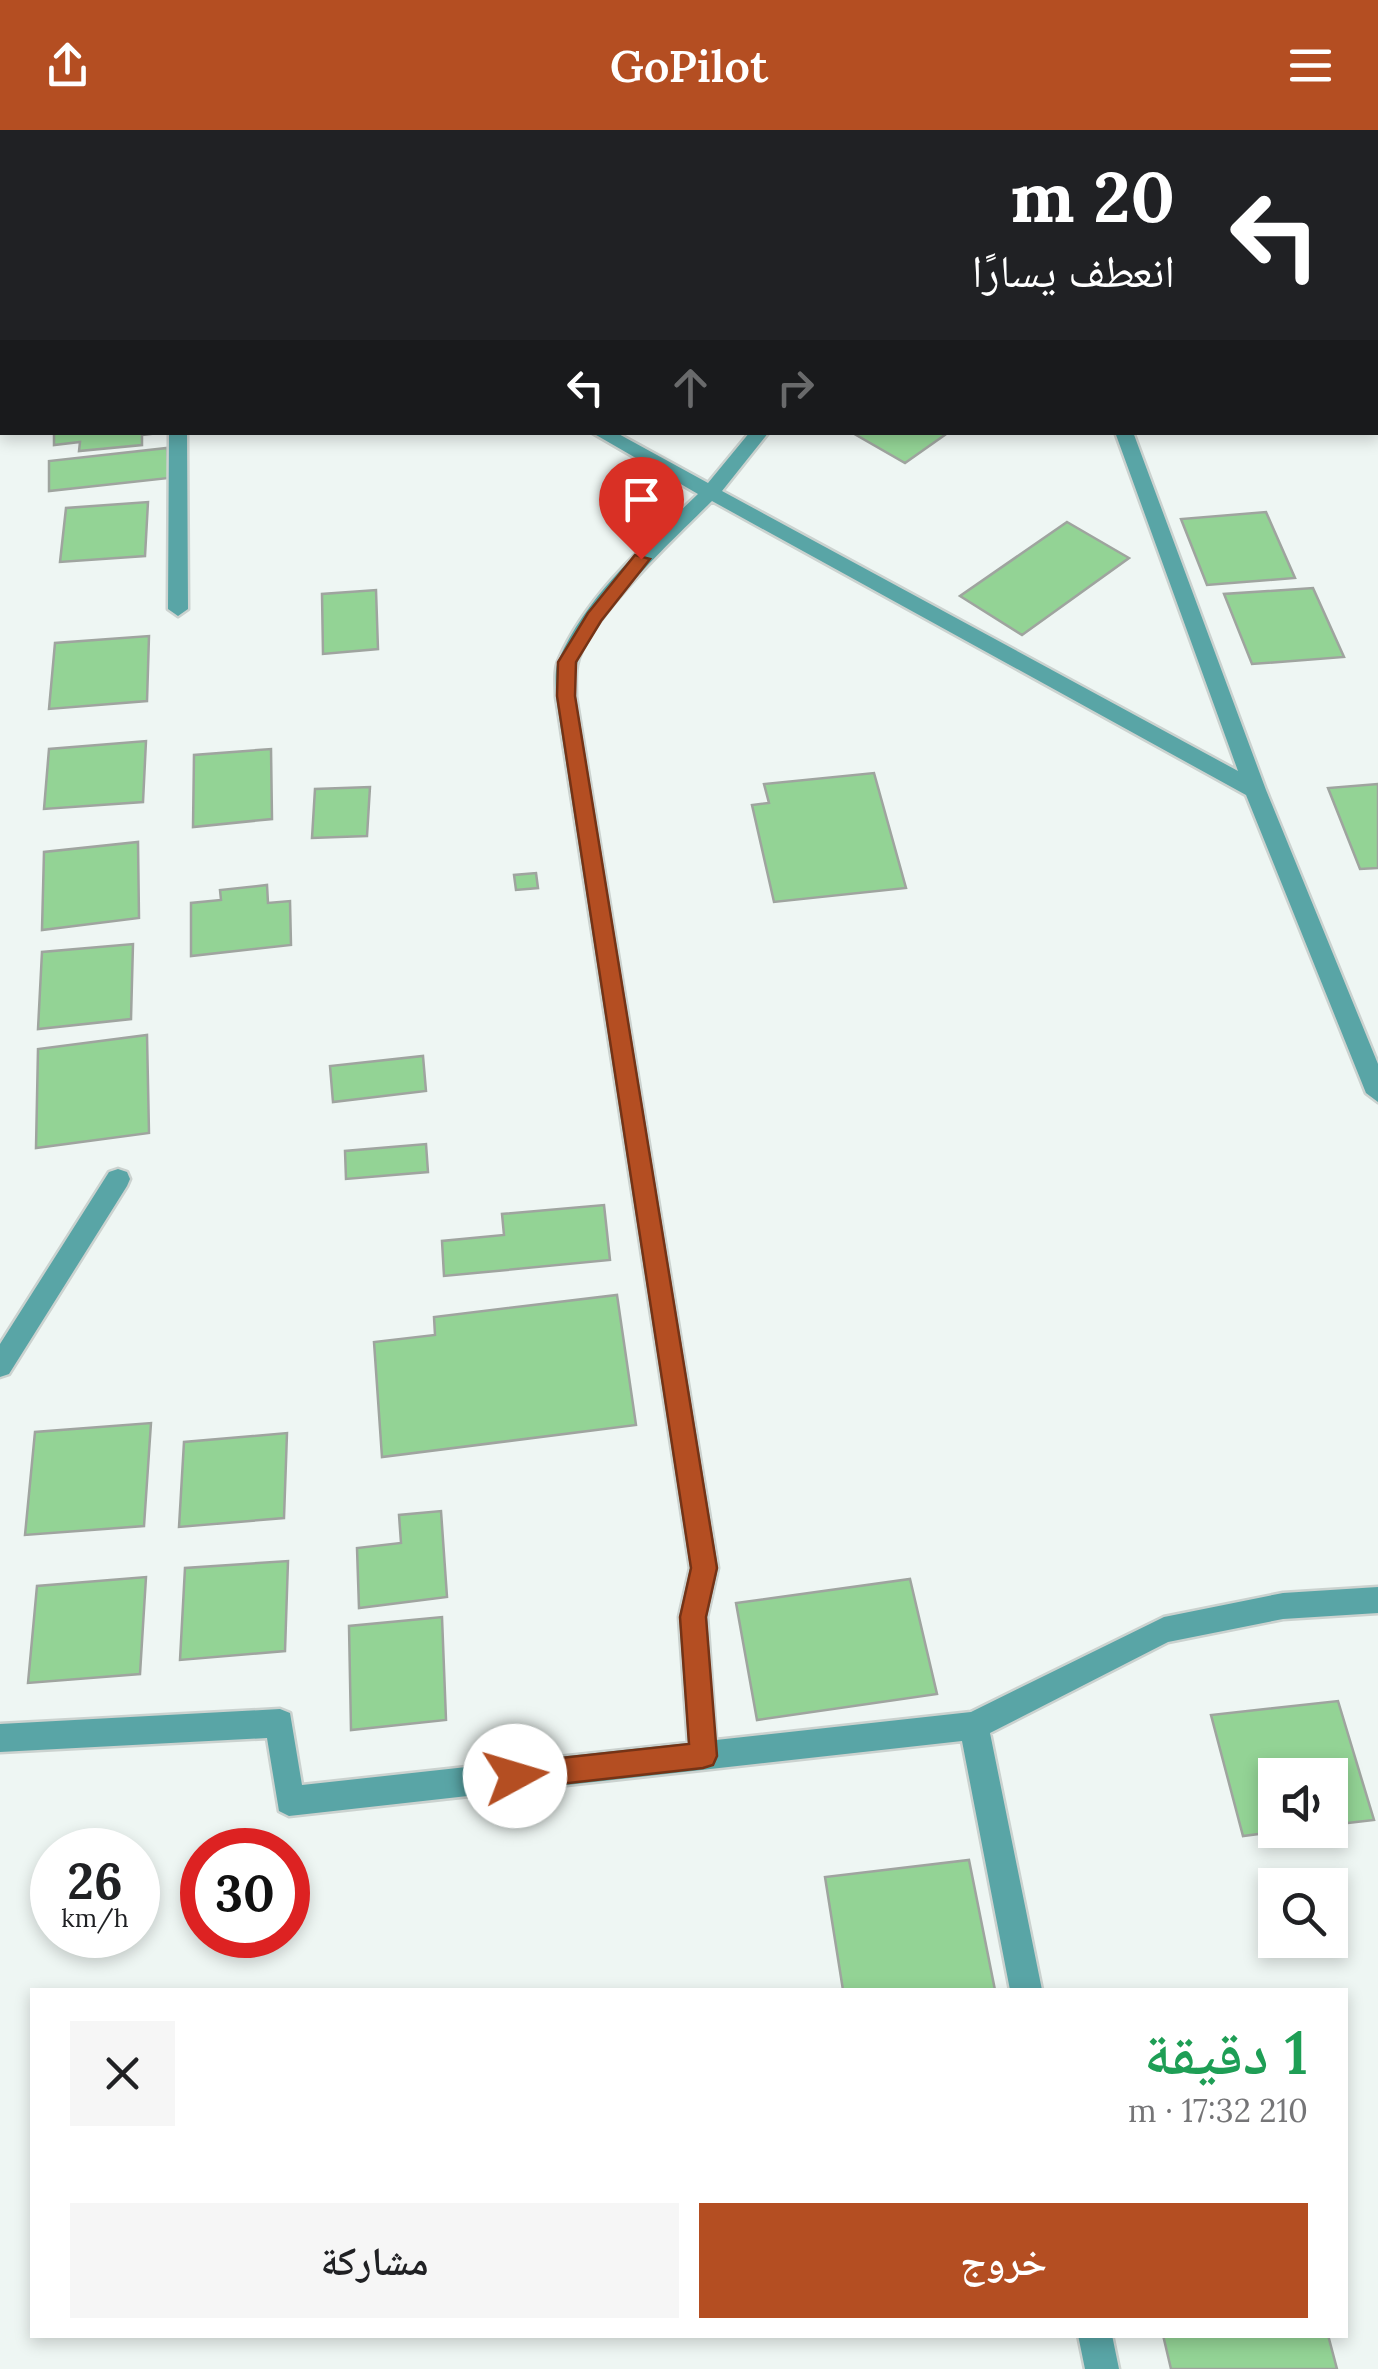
<!DOCTYPE html>
<html lang="ar">
<head>
<meta charset="utf-8">
<style>
  :root { --surface:#fff; --page:#f6f6f6; --text:#202124; --muted:#757577; --accent:#b44e22 }
  body { margin:0; font-family:Lora,"Noto Naskh Arabic",serif; background:var(--page); color:var(--text); direction:rtl; height:100vh; display:flex; flex-direction:column; font-size:38px; white-space:nowrap }
  * { box-sizing:border-box; margin:0 }
  p { font-size:32px; color:var(--muted) }
  .icon { flex:none; width:55px; height:55px; fill:none; stroke:currentColor; stroke-width:2; stroke-linecap:round; stroke-linejoin:round }
  .map { position:relative; flex:1; overflow:hidden; direction:ltr }
  .panel { position:absolute; left:30px; top:1858px; width:1318px; height:350px; display:flex; flex-direction:column; background:var(--surface); border-radius:0px; box-shadow:0 5px 15px #0003; direction:rtl }
  .panel>* { flex:none }
  .hud { position:absolute; left:0px; top:0px; width:1380px; height:305px; box-shadow:0 5px 15px #0003; direction:rtl; background:#202124; color:#fff; overflow:hidden }
  .controls { position:absolute; left:1258px; top:1628px; display:grid; gap:20px }
  .controls a { display:grid; place-items:center; width:90px; height:90px; border-radius:0px; background:var(--surface); box-shadow:0 5px 15px #0003; font-size:50px }
  .speed { position:absolute; left:30px; top:1698px; display:flex; gap:20px; font-size:50px; font-weight:700; text-align:center }
  .speed>* { display:grid; place-content:center; width:130px; height:130px; border-radius:50%; background:var(--surface); box-shadow:0 5px 15px #0003; line-height:1 }
  .speed small { font-size:25px; font-weight:400 }
  .speed .limit { border:15px solid #d22; background:#fff; color:#111 }
  .pin { position:absolute; display:grid; place-items:center; width:85px; height:85px; color:#fff; margin:-102px -42px; border-radius:50% 50% 50% 0; rotate:-45deg; box-shadow:0 0 10px #0007 }
  .pin .icon { rotate:45deg }
  .me { position:absolute; width:110px; margin:-55px; rotate:84deg; stroke-linejoin:round; filter:drop-shadow(0 0 8px #0008) }
  .turn { display:flex; align-items:center; gap:35px; height:210px; padding:0 40px; font-size:45px }
  .turn .icon { width:130px; height:130px; stroke-width:2.5 }
  .turn b { display:block; font-size:70px; line-height:85px }
  .lanes { display:flex; align-items:center; height:95px; padding:0 40px; background:#0003; justify-content:center; gap:50px; direction:ltr }
  .lanes .off { opacity:.35 }
  .round { display:grid; place-items:center; flex:none; width:105px; height:105px; border-radius:0px; background:var(--page) }
  .summary { display:flex; align-items:center; justify-content:space-between; height:170px; padding:0 40px }
  h1 { font-size:60px; font-weight:600; line-height:75px; color:#1e9e55 }
  .primary-button { display:flex; gap:20px; margin-top:auto; padding:20px 40px }
  .primary-button a { flex:1; height:115px; border-radius:0px; background:var(--accent); color:#fff; font-size:40px; font-weight:600; line-height:115px; text-align:center }
  .primary-button a+a { background:var(--page); color:var(--text) }
  header { display:flex; justify-content:space-between; align-items:center; height:130px; padding:0 40px; background:var(--accent); color:#fff; font-size:45px; font-weight:600 }
  .map>svg:first-child { display:block }
  .building { fill:#93d395; stroke:#9fa49f; stroke-width:2.5 }
  .lines { fill:none; stroke-linecap:round; stroke-linejoin:round }
  .minor-casing { stroke:#cbd2cf; stroke-width:5 }
  .minor { fill:#59a5a6; fill-rule:evenodd }
  .route { fill:#b44e22; stroke:#753316; stroke-width:2.5 }
</style>
</head>
<body>
<header><svg class="icon" aria-label="menu" viewBox="0 0 24 24"><path d="M4 6h16M4 12h16M4 18h16"/></svg>GoPilot<svg class="icon" aria-label="share" viewBox="0 0 24 24"><path d="M12 15V3M7 8l5-5 5 5M5 13v7h14v-7"/></svg></header>
<div class="map">
<svg width="1378" height="2239" viewBox="0 0 1378 2239">
  <rect width="100%" height="100%" fill="#eef6f3"/>
  <path class="building" d="M 54,302 L 167,302 L 142,305 L 142,315 L 79,321 L 80,312 L 54,315 Z
    M 851,302 L 949,302 L 905,333 Z
    M 167,318 L 169,348 L 49,361 L 49,331 Z
    M 148,372 L 145,426 L 60,432 L 66,378 Z
    M 1266,382 L 1295,448 L 1207,455 L 1181,389 Z
    M 1067,392 L 1129,428 L 1022,505 L 960,466 Z
    M 1313,458 L 1344,527 L 1252,534 L 1224,464 Z
    M 376,460 L 378,519 L 323,524 L 322,464 Z
    M 149,506 L 147,571 L 49,579 L 55,513 Z
    M 146,611 L 143,672 L 44,679 L 49,619 Z
    M 271,619 L 272,689 L 193,697 L 194,625 Z
    M 874,643 L 906,758 L 774,772 L 752,675 L 769,673 L 764,654 Z
    M 1378,654 L 1378,738 L 1360,739 L 1328,658 Z
    M 370,657 L 367,706 L 312,708 L 315,659 Z
    M 138,712 L 139,788 L 42,800 L 44,722 Z
    M 536,743 L 538,758 L 516,760 L 514,745 Z
    M 267,755 L 268,773 L 290,771 L 291,815 L 191,826 L 191,773 L 221,770 L 220,760 Z
    M 133,814 L 131,889 L 38,899 L 42,822 Z
    M 147,905 L 149,1003 L 36,1018 L 38,919 Z
    M 423,926 L 426,961 L 333,972 L 330,936 Z
    M 426,1014 L 428,1042 L 346,1049 L 345,1021 Z
    M 604,1075 L 610,1130 L 444,1146 L 442,1111 L 504,1105 L 502,1084 Z
    M 617,1165 L 636,1295 L 382,1327 L 374,1212 L 435,1205 L 434,1187 Z
    M 151,1293 L 144,1396 L 25,1405 L 35,1302 Z
    M 287,1303 L 284,1388 L 179,1397 L 184,1312 Z
    M 441,1381 L 447,1467 L 359,1478 L 357,1418 L 401,1413 L 399,1385 Z
    M 288,1431 L 285,1521 L 180,1530 L 185,1438 Z
    M 146,1447 L 140,1544 L 28,1553 L 37,1456 Z
    M 910,1449 L 937,1564 L 757,1590 L 736,1473 Z
    M 442,1487 L 446,1590 L 351,1600 L 349,1496 Z
    M 1338,1571 L 1374,1690 L 1330,1695 L 1330,1645 L 1275,1645 L 1275,1700 L 1290,1700 L 1243,1706 L 1211,1585 Z
    M 969,1730 L 995,1860 L 843,1860 L 825,1747 Z
    M 1163,2205 L 1328,2205 L 1337,2239 L 1171,2239 Z"/>
  <g class="lines">
    <defs>
      <path id="minor" d="M 32,0 L 52,0 L 53,2 L 34,2 Z
        M 169,0 L 185,0 L 185,2 L 169,2 Z
        M 718,0 L 737,0 L 738,2 L 720,2 Z
        M 992,0 L 1017,0 L 1018,2 L 994,2 Z
        M 169,302 L 187,302 L 188,479 L 178,486 L 168,479 Z
        M 591,302 L 615,302 L 708,353 L 750,302 L 769,302 L 722,361 L 1238,641 L 1115,302 L 1133,302 L 1266,660 L 1378,934 L 1378,972 L 1366,963 L 1246,665 L 712,371 C 679,404 585,491 577,535 C 575,545 576,557 576,567 L 718,1438 L 707,1487 L 716,1610 L 971,1582 L 1164,1487 L 1283,1463 L 1378,1457 L 1378,1483 L 1283,1489 L 1168,1512 L 990,1603 L 1042,1860 L 1010,1860 L 962,1611 L 289,1686 L 279,1681 L 267,1608 L 0,1622 L 0,1594 L 280,1579 L 290,1583 L 302,1655 L 688,1613 L 679,1487 L 690,1438 L 556,567 C 556,555 554,539 559,529 C 588,463 648,412 698,364 Z
        M 118,1039 L 127,1042 L 130,1049 L 127,1056 L 9,1244 L 0,1247 L 0,1214 L 109,1042 Z
        M 1078,2205 L 1112,2205 L 1119,2239 L 1085,2239 Z"/>
    </defs>
    <use href="#minor" class="minor-casing"/>
    <use href="#minor" class="minor"/>
  </g>
  <path class="route" d="M 635,425 L 650,429 L 601,491 L 576,532 L 575,566 L 717,1438 L 706,1487 L 717,1626 L 713,1635 L 703,1638 L 515,1659 L 506,1655 L 502,1646 L 506,1637 L 515,1633 L 689,1614 L 680,1487 L 691,1438 L 557,566 L 558,532 L 588,483 Z"/>
</svg>
<div class="controls">
<a><svg class="icon" aria-label="sound" viewBox="0 0 24 24"><path d="M4 9h4l5-4v14l-5-4H4zM17 9q2 3 0 6"/></svg></a>
<a><svg class="icon" aria-label="search" viewBox="0 0 24 24"><circle cx="10" cy="10" r="6"/><path d="M15 15l6 6"/></svg></a>
</div>
<div class="speed"><div>26<small>km/h</small></div><div class="limit">30</div></div>
<div class="pin" style="left:641px;top:429px;background:#d93025"><svg class="icon" aria-label="arrive" viewBox="0 0 24 24"><path d="M6 21V4h12l-3 4 3 4H6"/></svg></div>
<svg class="me" style="left:515px;top:1646px" viewBox="-20 -20 40 40"><circle r="19" fill="#fff"/><path d="M0-13L10 11 0 6-10 11z" fill="#b44e22"/></svg>
<div class="hud">
<div class="turn"><svg class="icon" aria-label="left" viewBox="0 0 24 24"><path d="M17 20v-9H6M10 6l-5 5 5 5"/></svg><div><b>20 m</b>انعطف يسارًا</div></div>
<div class="lanes"><svg class="icon" aria-label="left" viewBox="0 0 24 24"><path d="M17 20v-9H6M10 6l-5 5 5 5"/></svg><svg class="icon off" aria-label="ahead" viewBox="0 0 24 24"><path d="M12 20V5M6 11l6-6 6 6"/></svg><svg class="icon off" aria-label="right" viewBox="0 0 24 24"><path d="M7 20v-9h11M14 6l5 5-5 5"/></svg></div>
</div>
<section class="panel">
<div class="summary"><div><h1>1 دقيقة</h1><p>210 m · 17:32</p></div><a class="round"><svg class="icon" aria-label="close" viewBox="0 0 24 24"><path d="M6 6l12 12M18 6L6 18"/></svg></a></div>
<div class="primary-button"><a>خروج</a><a>مشاركة</a></div>
</section>
</div>
</body>
</html>
